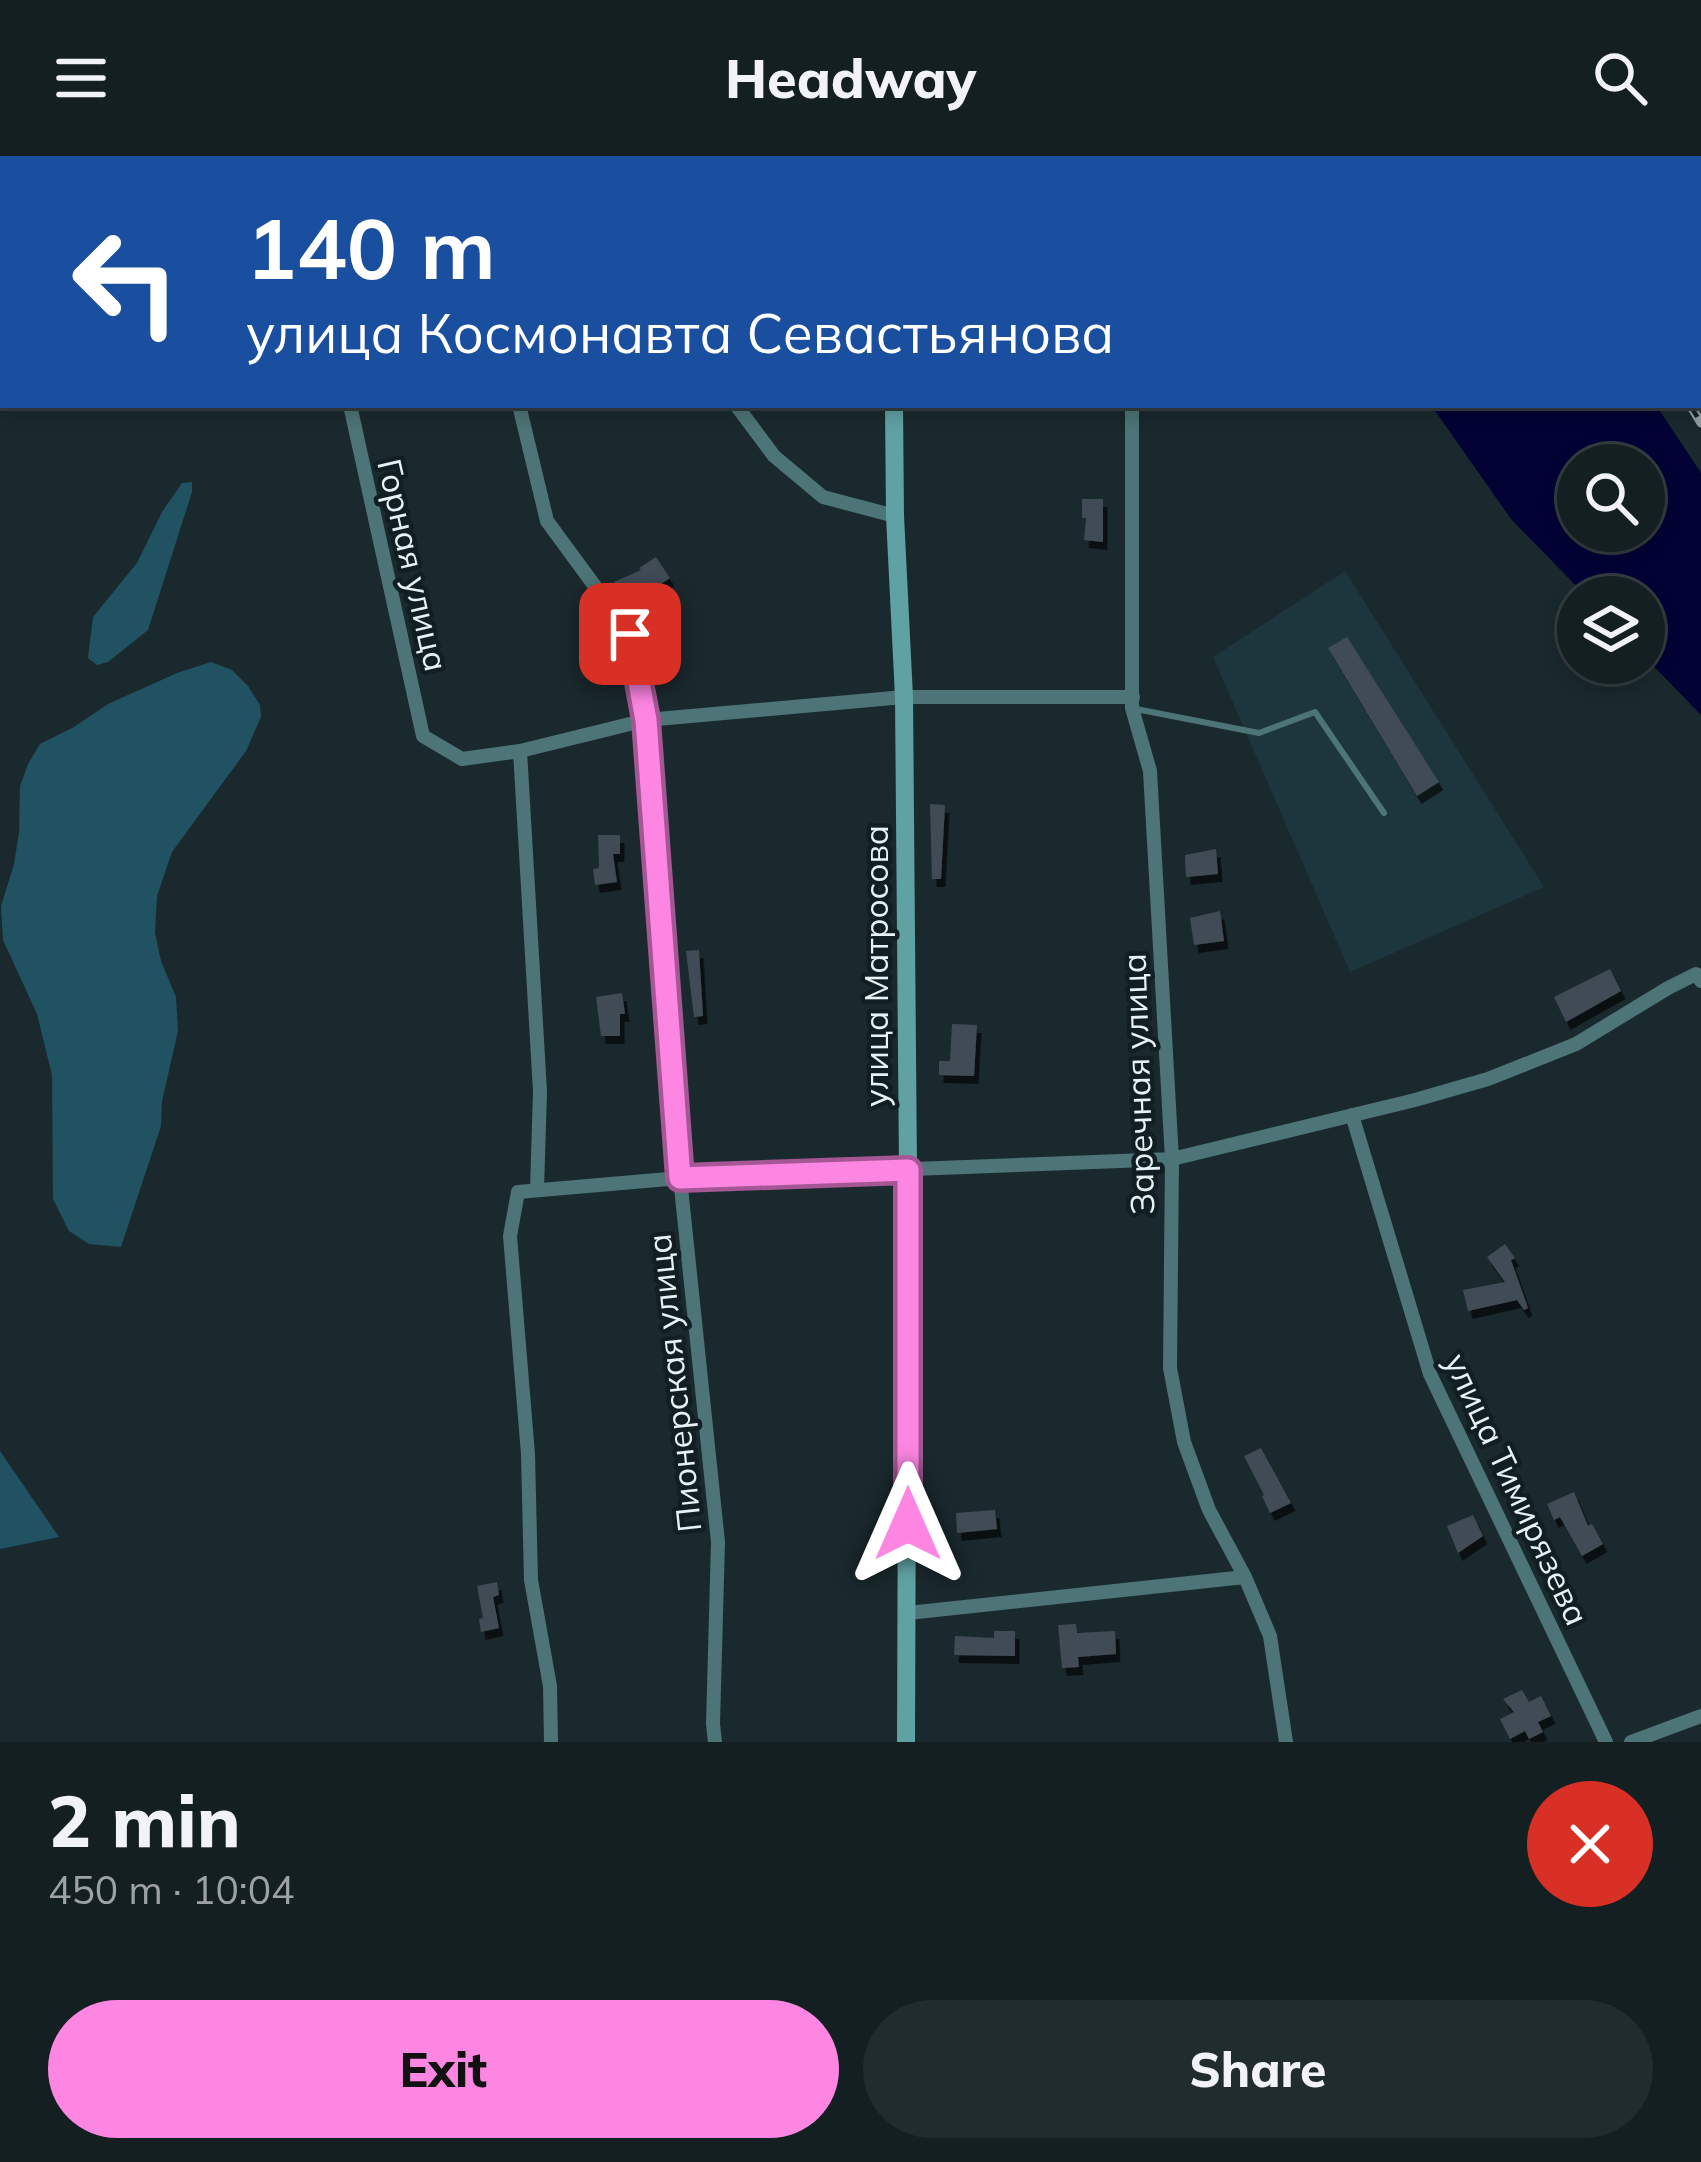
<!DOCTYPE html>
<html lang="en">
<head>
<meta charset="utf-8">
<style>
  :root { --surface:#141f22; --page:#212c2f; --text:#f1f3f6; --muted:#9da2a5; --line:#333d40; --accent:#fd86e3 }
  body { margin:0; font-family:Mulish,sans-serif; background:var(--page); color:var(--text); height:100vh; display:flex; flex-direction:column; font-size:45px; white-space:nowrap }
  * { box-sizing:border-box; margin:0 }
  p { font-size:39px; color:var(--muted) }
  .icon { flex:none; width:66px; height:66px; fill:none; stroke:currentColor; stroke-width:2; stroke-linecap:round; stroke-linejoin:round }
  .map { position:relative; height:1586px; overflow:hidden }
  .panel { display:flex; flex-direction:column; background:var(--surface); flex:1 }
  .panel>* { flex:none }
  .top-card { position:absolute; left:0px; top:0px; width:1701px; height:252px; box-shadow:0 6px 18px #0003,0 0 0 3px var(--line); background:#1a4fa0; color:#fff; overflow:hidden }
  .tools { position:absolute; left:1557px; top:288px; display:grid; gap:24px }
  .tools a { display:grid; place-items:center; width:108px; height:108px; border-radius:50%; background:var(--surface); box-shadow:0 6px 18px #0003,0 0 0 3px var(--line); font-size:60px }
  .pin { position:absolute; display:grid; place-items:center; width:102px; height:102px; color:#fff; margin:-51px; border-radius:24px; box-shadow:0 6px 18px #0006 }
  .me { position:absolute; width:132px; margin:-66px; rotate:0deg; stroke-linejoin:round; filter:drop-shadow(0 0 9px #0008) }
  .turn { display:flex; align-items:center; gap:42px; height:252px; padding:0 48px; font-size:54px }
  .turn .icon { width:156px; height:156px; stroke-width:2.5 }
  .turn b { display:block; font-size:84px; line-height:102px }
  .round { display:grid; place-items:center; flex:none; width:126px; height:126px; border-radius:63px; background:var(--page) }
  .headline { display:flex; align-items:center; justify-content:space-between; height:204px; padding:0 48px }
  h1 { font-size:72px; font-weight:800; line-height:90px }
  .cta { display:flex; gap:24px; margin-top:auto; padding:24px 48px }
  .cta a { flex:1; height:138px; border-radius:72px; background:var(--accent); color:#111; font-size:48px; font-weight:800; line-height:138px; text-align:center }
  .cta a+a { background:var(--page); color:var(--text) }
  header { display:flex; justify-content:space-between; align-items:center; height:156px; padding:0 48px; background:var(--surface); font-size:54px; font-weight:800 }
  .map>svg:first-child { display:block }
  .built { fill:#1d353c }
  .forest { fill:#205262 }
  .water { fill:#020235; fill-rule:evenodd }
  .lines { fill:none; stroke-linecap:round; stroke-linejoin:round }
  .stream { stroke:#020235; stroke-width:4.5 }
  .building { fill:#404b55; filter:url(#shadow) }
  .lane { stroke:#4d7476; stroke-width:6 }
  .street { stroke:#4d7476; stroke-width:14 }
  .secondary { stroke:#60a1a3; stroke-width:18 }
  .rail-casing { stroke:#8e9b9e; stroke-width:9 }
  .rail { stroke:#111f24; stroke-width:4.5; stroke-dasharray:14; stroke-linecap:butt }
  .route-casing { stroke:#a45794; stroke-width:30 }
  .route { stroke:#fd86e3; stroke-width:21 }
  .labels { text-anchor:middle; stroke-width:9; stroke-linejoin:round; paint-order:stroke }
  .street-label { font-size:33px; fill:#e8f2f5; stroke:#111f24 }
</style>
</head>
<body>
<header><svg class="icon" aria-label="menu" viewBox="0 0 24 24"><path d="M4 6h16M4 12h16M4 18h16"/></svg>Headway<svg class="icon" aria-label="search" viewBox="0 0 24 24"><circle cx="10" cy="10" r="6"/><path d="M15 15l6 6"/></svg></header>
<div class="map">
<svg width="1701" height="1586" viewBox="0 0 1701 1586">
  <defs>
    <filter id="shadow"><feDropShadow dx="4.5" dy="8" stdDeviation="0" flood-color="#0009"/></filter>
  </defs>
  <rect width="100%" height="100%" fill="#1a292e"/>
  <path class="built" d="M 1345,415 L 1544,731 L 1350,816 L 1213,501 Z"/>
  <path class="forest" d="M 192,326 L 192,336 L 148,474 L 108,506 L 97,509 L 88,502 L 93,461 L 137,407 L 162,356 L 182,327 Z
    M 211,506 L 232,514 L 248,530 L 260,549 L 261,561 L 246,595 L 172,696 L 157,740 L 155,777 L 161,805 L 176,841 L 178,875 L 162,945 L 161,970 L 121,1091 L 89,1088 L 69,1075 L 53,1043 L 52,919 L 37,858 L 3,784 L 1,750 L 14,708 L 19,676 L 20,630 L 28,608 L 40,588 L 74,571 L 108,548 L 177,517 Z
    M 0,1295 L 59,1381 L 0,1393 Z"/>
  <path class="water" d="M 1431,249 L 1656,249 L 1701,317 L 1701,559 L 1644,500 L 1644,441 L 1587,441 L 1511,363 ZM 1578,309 L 1644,309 L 1644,375 L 1578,375 Z"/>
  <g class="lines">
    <path class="stream" d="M 742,3 L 743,0"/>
  </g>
  <path class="building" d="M 1082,343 L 1103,343 L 1103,386 L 1084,384 L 1086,362 L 1082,362 Z
    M 656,401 L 670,422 L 646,438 L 623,448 L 614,426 L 641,414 L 639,412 Z
    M 1347,481 L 1439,626 L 1417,640 L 1328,492 Z
    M 930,648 L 945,649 L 941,723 L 932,723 Z
    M 598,679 L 620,679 L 620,698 L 613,698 L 617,726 L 595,729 L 593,713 L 599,712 Z
    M 1216,693 L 1218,718 L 1186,721 L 1185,699 Z
    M 1220,755 L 1224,785 L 1194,789 L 1190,762 Z
    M 699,794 L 703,860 L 694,861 L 686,795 Z
    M 1610,813 L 1621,835 L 1566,866 L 1554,841 Z
    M 622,837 L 625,858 L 620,858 L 620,880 L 601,880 L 596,841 Z
    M 952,868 L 977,869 L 974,920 L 939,919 L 939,905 L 950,905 Z
    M 1505,1088 L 1515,1102 L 1511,1104 L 1528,1152 L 1524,1154 L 1517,1144 L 1468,1155 L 1463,1134 L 1505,1126 L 1487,1101 Z
    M 1261,1292 L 1291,1347 L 1270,1357 L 1262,1340 L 1264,1339 L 1244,1300 Z
    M 1574,1336 L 1588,1370 L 1592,1368 L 1603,1388 L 1582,1400 L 1560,1361 L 1554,1364 L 1547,1348 Z
    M 995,1354 L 997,1373 L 957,1377 L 956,1357 Z
    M 1473,1359 L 1483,1380 L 1458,1397 L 1447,1370 Z
    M 497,1426 L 499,1439 L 493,1441 L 499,1472 L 481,1476 L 479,1463 L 483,1462 L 477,1430 Z
    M 1076,1468 L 1077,1477 L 1115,1475 L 1116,1498 L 1078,1501 L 1079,1511 L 1062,1512 L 1058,1469 Z
    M 994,1475 L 1015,1475 L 1015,1500 L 954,1499 L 955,1480 L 994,1482 Z
    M 1522,1534 L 1529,1546 L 1541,1540 L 1551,1560 L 1538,1566 L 1543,1576 L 1529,1583 L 1525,1575 L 1510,1583 L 1500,1563 L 1514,1556 L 1503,1543 Z"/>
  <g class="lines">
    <path class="lane" d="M 1093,0 L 1094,3
      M 1136,553 L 1259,577 L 1315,556 L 1384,657"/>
    <path class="street" d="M 265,0 L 267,3
      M 495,0 L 499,3
      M 350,249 L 423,580 L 462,603 L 520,595
      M 519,249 L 547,365 L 630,478 L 646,564 L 680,1022 L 718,1386 L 713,1568 L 715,1586
      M 736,249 L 774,300 L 823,341 L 895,360
      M 1132,249 L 1132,552 L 1150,615 L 1172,1003 L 1170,1212 L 1184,1286 L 1209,1354 L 1245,1421 L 1270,1480 L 1286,1586
      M 1352,959 L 1430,1218 L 1606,1586
      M 537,1034 L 540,935 L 520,595 L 646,564 L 904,541 L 1133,541
      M 908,1457 L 1245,1421
      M 551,1586 L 550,1530 L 531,1424 L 528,1298 L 510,1080 L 518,1036 L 680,1022 L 1172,1003 L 1415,944 L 1488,923 L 1576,888 L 1668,832 L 1696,818 L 1701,825
      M 1631,1586 L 1701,1560"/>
    <path class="secondary" d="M 877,3 L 877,0
      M 894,249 L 895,360 L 904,541 L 908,1014 L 906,1586"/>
    <defs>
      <path id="rail" d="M 1547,0 L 1549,3
        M 1690,249 L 1701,267"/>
    </defs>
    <use href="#rail" class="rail-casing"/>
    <use href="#rail" class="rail"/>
  </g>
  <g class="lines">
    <defs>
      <path id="route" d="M 630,478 L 646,564 L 680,1022 L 908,1014 L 908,1368"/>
    </defs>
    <use href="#route" class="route-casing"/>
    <use href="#route" class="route"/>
  </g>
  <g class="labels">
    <g class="street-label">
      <text transform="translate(413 409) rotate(77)" y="12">Горная улица</text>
      <text transform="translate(876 810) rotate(-90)" y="12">улица Матросова</text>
      <text transform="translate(1138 928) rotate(-92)" y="12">Заречная улица</text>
      <text transform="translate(674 1227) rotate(-96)" y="12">Пионерская улица</text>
      <text transform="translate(1517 1333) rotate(65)" y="12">улица Тимирязева</text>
    </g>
  </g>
</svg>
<div class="tools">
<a><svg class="icon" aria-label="search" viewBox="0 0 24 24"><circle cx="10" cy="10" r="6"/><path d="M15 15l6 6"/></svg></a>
<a><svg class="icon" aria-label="layers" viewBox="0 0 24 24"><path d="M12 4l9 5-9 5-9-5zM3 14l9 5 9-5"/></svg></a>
</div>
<div class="pin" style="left:630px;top:478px;background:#d93025"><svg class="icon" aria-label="arrive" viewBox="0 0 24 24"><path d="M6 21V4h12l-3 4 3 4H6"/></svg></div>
<svg class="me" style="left:908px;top:1368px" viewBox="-20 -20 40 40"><path d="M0-17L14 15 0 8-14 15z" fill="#fd86e3" stroke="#fff" stroke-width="4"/></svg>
<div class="top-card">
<div class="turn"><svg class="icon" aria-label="left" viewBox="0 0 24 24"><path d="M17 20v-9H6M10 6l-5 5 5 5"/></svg><div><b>140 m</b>улица Космонавта Севастьянова</div></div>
</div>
</div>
<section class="panel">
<div class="headline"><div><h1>2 min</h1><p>450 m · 10:04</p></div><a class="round" style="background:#d93025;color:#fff"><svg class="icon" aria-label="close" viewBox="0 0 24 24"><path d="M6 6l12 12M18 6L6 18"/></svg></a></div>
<div class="cta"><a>Exit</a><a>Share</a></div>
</section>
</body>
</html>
